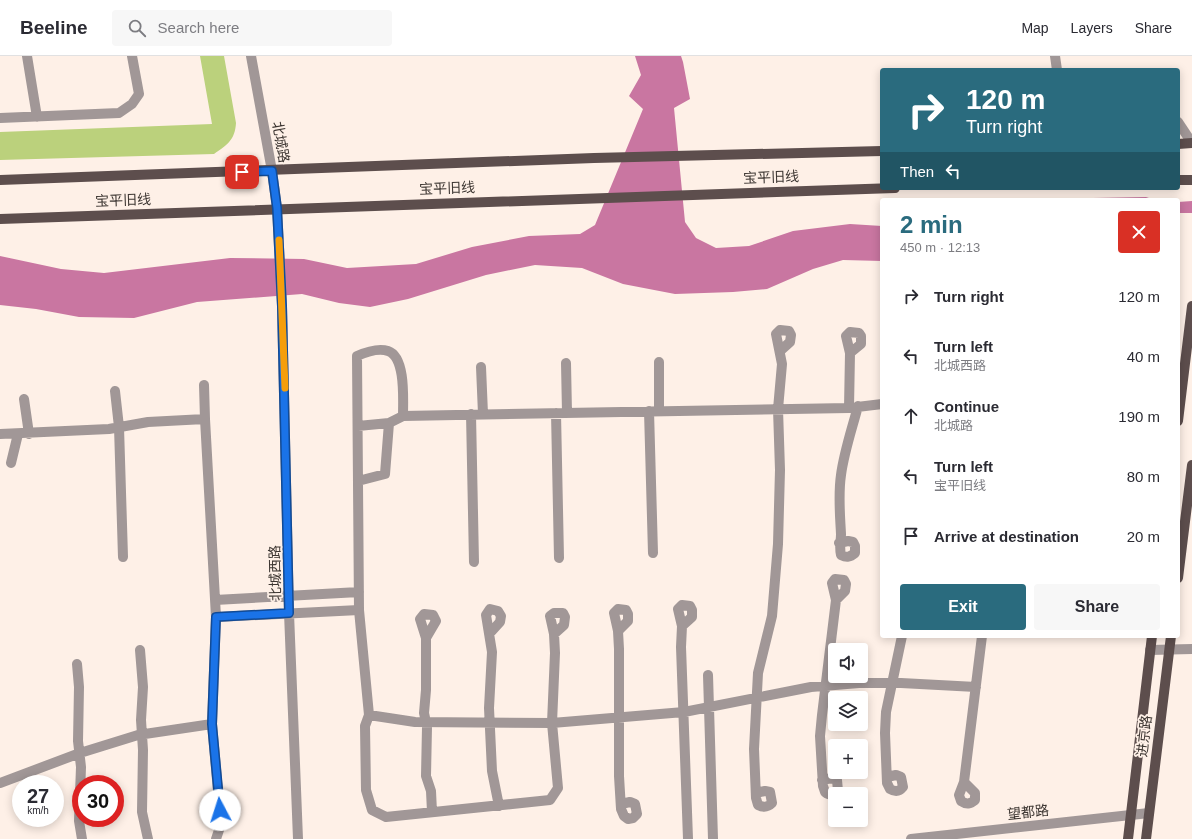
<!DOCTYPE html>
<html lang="en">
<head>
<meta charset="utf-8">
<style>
  :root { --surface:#fff; --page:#f7f7f7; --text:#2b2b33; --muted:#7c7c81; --line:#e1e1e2; --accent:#2a6b7e }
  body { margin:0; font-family:Helvetica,"Noto Sans SC",sans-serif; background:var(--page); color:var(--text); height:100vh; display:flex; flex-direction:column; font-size:15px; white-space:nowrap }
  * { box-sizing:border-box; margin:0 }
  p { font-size:13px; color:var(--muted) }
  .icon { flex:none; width:22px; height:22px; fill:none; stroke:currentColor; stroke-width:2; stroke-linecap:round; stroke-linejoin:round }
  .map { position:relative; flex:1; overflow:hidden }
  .side { position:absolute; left:880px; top:142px; width:300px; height:440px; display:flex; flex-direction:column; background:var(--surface); border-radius:4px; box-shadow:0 2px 10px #0003 }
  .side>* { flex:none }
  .top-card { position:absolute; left:880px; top:12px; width:300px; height:122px; border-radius:4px; box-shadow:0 2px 10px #0003; background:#2a6b7e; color:#fff; overflow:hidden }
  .buttons { position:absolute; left:828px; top:587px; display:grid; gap:8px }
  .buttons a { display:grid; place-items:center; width:40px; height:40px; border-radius:4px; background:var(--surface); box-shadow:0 2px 10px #0003; font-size:20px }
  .speed { position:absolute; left:12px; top:719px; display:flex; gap:8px; font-size:20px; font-weight:700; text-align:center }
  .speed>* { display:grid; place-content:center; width:52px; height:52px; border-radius:50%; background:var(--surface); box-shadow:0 2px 10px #0003; line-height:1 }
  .speed small { font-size:10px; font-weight:400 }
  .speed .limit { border:6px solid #d22; background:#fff; color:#111 }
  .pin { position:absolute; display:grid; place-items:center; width:34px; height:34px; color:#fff; margin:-17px; border-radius:8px; box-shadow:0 2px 6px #0006 }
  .me { position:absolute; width:44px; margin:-22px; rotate:355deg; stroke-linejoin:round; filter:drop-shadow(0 0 3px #0008) }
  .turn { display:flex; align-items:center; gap:14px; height:84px; padding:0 20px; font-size:18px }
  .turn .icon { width:52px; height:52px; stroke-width:2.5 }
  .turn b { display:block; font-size:28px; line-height:34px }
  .then { display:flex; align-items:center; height:38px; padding:0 20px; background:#0003; gap:8px; font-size:15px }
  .round { display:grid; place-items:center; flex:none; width:42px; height:42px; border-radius:4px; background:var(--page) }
  .overview { display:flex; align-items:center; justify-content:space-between; height:68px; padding:0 20px }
  h1 { font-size:24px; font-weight:700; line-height:30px; color:var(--accent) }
  .action { display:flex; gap:8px; margin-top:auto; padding:8px 20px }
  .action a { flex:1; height:46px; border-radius:4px; background:var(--accent); color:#fff; font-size:16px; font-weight:700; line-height:46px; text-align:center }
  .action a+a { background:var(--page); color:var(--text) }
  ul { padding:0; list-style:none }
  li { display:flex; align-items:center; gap:12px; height:60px; padding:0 20px }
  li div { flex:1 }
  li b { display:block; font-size:15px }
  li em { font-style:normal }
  header { display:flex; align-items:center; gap:24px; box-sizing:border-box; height:56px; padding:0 20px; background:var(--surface); border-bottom:1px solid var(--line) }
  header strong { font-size:19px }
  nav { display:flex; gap:22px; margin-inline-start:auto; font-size:14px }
  .search { width:280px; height:36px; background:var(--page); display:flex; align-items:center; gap:10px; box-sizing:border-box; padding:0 14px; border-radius:4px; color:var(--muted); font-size:15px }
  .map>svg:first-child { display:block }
  .garden { fill:#bbd17c }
  .water { fill:#c976a1 }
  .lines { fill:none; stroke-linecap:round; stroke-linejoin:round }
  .minor { stroke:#a19797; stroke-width:10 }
  .major { stroke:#5d4e4d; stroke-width:10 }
  .route-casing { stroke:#114b97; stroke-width:10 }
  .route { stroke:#1a73e8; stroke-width:7 }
  .slow { stroke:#f59e0b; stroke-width:7 }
  .labels { text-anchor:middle; stroke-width:3.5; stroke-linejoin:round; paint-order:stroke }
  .street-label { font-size:14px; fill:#3d3632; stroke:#fef0e7 }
</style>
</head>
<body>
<header>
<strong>Beeline</strong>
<div class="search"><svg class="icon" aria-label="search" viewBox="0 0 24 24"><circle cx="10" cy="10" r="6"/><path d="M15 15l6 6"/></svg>Search here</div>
<nav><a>Map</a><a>Layers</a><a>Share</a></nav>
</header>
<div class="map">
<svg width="1192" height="783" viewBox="0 0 1192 783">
  <rect width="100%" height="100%" fill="#fef0e7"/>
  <path class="garden" d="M 200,0 L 224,0 L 236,67 C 235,84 227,89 214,98 L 0,104 L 0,76 L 212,68 Z"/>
  <path class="water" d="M 635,0 L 681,0 L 683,6 L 690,43 L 674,52 L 685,166 L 696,182 L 716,192 L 749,190 L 793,175 L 850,168 L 882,170 L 882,205 L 843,204 L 813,213 L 767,233 L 733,236 L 675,238 L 623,228 L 582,212 L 535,209 L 486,219 L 408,243 L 370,251 L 339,247 L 302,238 L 197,246 L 134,262 L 79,261 L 36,253 L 0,249 L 0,200 L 61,213 L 104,217 L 230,202 L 304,203 L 347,212 L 416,208 L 472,191 L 529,180 L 580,178 L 595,169 L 643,53 L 629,40 L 641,19 Z
    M 1146,141 L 1155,144 L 1088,144 L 1093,142 Z
    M 1192,145 L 1192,157 L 1178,157 L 1178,146 Z"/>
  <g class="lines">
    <path class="minor" d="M 27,0 L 37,61
      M 251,0 L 272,115 L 277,152 L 282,250 L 289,557 L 298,783
      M 1055,0 L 1057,14
      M 0,62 L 119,57 L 132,48 L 139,38 L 132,0
      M 1178,66 L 1192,87
      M 659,306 L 659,355
      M 566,307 L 567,357
      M 481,311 L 483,358
      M 204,329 L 205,363
      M 115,335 L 119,371 L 123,501
      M 24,343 L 29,378
      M 849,352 L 850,297 L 846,280 L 850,276 L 859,277 L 861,280 L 861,288 L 850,297
      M 649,355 L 653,497
      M 556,357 L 559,502
      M 471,358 L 474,506
      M 403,360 L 849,352 L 882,348
      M 358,370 L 389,367 L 403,360 C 403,344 406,301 388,295 C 379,292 366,296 357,300 L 359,554 L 369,659 L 415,666 L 552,667 L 684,656 L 811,631 L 859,627 L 901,627 L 976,631
      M 0,378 L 109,373 L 148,366 L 205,363 L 216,561 L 212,668 L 221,768 L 216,783
      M 11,407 L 18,378
      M 358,425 L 385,418 L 389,367
      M 839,487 L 848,485 L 853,486 L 855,490 L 855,497 C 850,501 847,502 841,499 C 839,490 841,486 841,478 C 840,458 838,439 841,419 C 844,396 852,373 858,350
      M 215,544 L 359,536
      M 216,561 L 359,554
      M 682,570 L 692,561 L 692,554 L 690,550 L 682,549 L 678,553 L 682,570 L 681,591 L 688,783
      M 618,575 L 628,565 L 628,558 L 626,554 L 618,553 L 614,557 L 618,575 L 619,593 L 619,720 L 621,753 L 624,760 L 628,763 L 633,762 L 637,758 L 635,748 L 630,746 L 621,748
      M 490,577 L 500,566 L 501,560 L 498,555 L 490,553 L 486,559 L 492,596 L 489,652 L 492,715 L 499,750
      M 426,582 L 436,565 L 433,559 L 424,558 L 420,563 L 426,582 L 426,634 L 424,657 L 427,671 L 426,720 L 431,735 L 432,756
      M 140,594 L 143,631 L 141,664 L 143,694 L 142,756 L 148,783
      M 1150,594 L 1192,593
      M 77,608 L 79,631 L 78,685 L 81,711 L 79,765 L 82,783
      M 708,619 L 713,783
      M 369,659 L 365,670 L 366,734 L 372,754 L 386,761 L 550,744 L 558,732 L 552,667 L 555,597 L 554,578 L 550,560 L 554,557 L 563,557 L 565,561 L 564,569 L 554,578
      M 887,721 L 896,719 L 901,721 L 903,731 C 899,736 895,736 890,733 L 887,727 L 885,677 L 886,656 L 902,580
      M 822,724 L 832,722 L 837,724 L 838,735 C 834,739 830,740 825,736 L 823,730 L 820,680 L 822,659 L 836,544 L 832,527 L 835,523 L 844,524 L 846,528 L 845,535 L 836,544
      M 964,726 L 975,737 L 975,744 C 970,748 967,749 961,745 L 959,739 L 964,726 L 982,580
      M 0,727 L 80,697 L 138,679 L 212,668
      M 756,737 L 765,735 L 770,736 L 772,747 C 768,751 764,752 758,749 L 756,742 L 754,693 L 758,617 L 772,560 L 778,488 L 780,414 L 778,353 L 782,308 L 776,278 L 780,274 L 789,275 L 791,279 L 790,286 L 780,295
      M 911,783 L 1149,757"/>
    <path class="major" d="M 1178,88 L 1192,87
      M 0,124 L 594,102 L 882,95
      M 1178,124 L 1192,124
      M 0,163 L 895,132
      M 1178,365 L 1192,250
      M 1178,522 L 1192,409
      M 1128,783 L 1152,580
      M 1146,783 L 1171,580"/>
  </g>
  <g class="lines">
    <defs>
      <path id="route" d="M 220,754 L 212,668 L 216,561 L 289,557 L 282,250 L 277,152 L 272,115 L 242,116"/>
    </defs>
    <use href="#route" class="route-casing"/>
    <use href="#route" class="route"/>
    <path class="slow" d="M 279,184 L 285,332"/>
  </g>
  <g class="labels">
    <g class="street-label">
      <text transform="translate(281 86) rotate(80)" y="5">北城路</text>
      <text transform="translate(771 121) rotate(-2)" y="5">宝平旧线</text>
      <text transform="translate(447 132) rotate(-2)" y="5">宝平旧线</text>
      <text transform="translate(123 144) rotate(-2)" y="5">宝平旧线</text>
      <text transform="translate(275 517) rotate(-91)" y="5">北城西路</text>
      <text transform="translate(1144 680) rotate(-83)" y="5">进京路</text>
      <text transform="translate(1028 756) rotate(-6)" y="5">望都路</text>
    </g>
  </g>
</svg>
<div class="buttons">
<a><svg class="icon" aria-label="sound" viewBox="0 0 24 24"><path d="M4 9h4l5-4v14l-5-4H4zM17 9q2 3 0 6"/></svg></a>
<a><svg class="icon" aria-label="layers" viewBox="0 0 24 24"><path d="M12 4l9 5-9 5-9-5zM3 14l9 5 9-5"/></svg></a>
<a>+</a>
<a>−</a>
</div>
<div class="speed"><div>27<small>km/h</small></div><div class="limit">30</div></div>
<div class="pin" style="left:242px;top:116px;background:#d93025"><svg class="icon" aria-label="arrive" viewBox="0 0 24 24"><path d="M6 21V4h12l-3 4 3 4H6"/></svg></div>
<svg class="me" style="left:220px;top:754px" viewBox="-20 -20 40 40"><circle r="19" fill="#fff"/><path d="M0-13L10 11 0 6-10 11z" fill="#1a73e8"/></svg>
<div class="top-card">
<div class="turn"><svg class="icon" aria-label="right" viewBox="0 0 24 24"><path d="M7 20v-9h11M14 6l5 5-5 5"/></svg><div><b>120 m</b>Turn right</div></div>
<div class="then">Then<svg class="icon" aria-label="left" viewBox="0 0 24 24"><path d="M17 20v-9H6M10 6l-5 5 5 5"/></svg></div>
</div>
<section class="side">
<div class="overview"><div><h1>2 min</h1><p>450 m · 12:13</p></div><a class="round" style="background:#d93025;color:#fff"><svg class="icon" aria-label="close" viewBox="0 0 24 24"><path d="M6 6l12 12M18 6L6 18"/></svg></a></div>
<ul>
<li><svg class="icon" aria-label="right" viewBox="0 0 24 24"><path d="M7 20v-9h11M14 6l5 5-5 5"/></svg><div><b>Turn right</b></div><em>120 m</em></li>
<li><svg class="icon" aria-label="left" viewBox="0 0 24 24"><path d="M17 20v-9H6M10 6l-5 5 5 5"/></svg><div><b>Turn left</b><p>北城西路</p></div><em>40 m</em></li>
<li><svg class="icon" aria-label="ahead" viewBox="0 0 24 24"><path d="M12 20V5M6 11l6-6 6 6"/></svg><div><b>Continue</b><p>北城路</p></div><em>190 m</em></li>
<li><svg class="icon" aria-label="left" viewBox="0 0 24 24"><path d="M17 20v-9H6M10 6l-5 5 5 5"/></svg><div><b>Turn left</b><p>宝平旧线</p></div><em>80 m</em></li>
<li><svg class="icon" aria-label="arrive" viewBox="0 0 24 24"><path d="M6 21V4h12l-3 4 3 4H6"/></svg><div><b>Arrive at destination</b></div><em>20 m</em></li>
</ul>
<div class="action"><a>Exit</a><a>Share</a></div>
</section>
</div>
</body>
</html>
